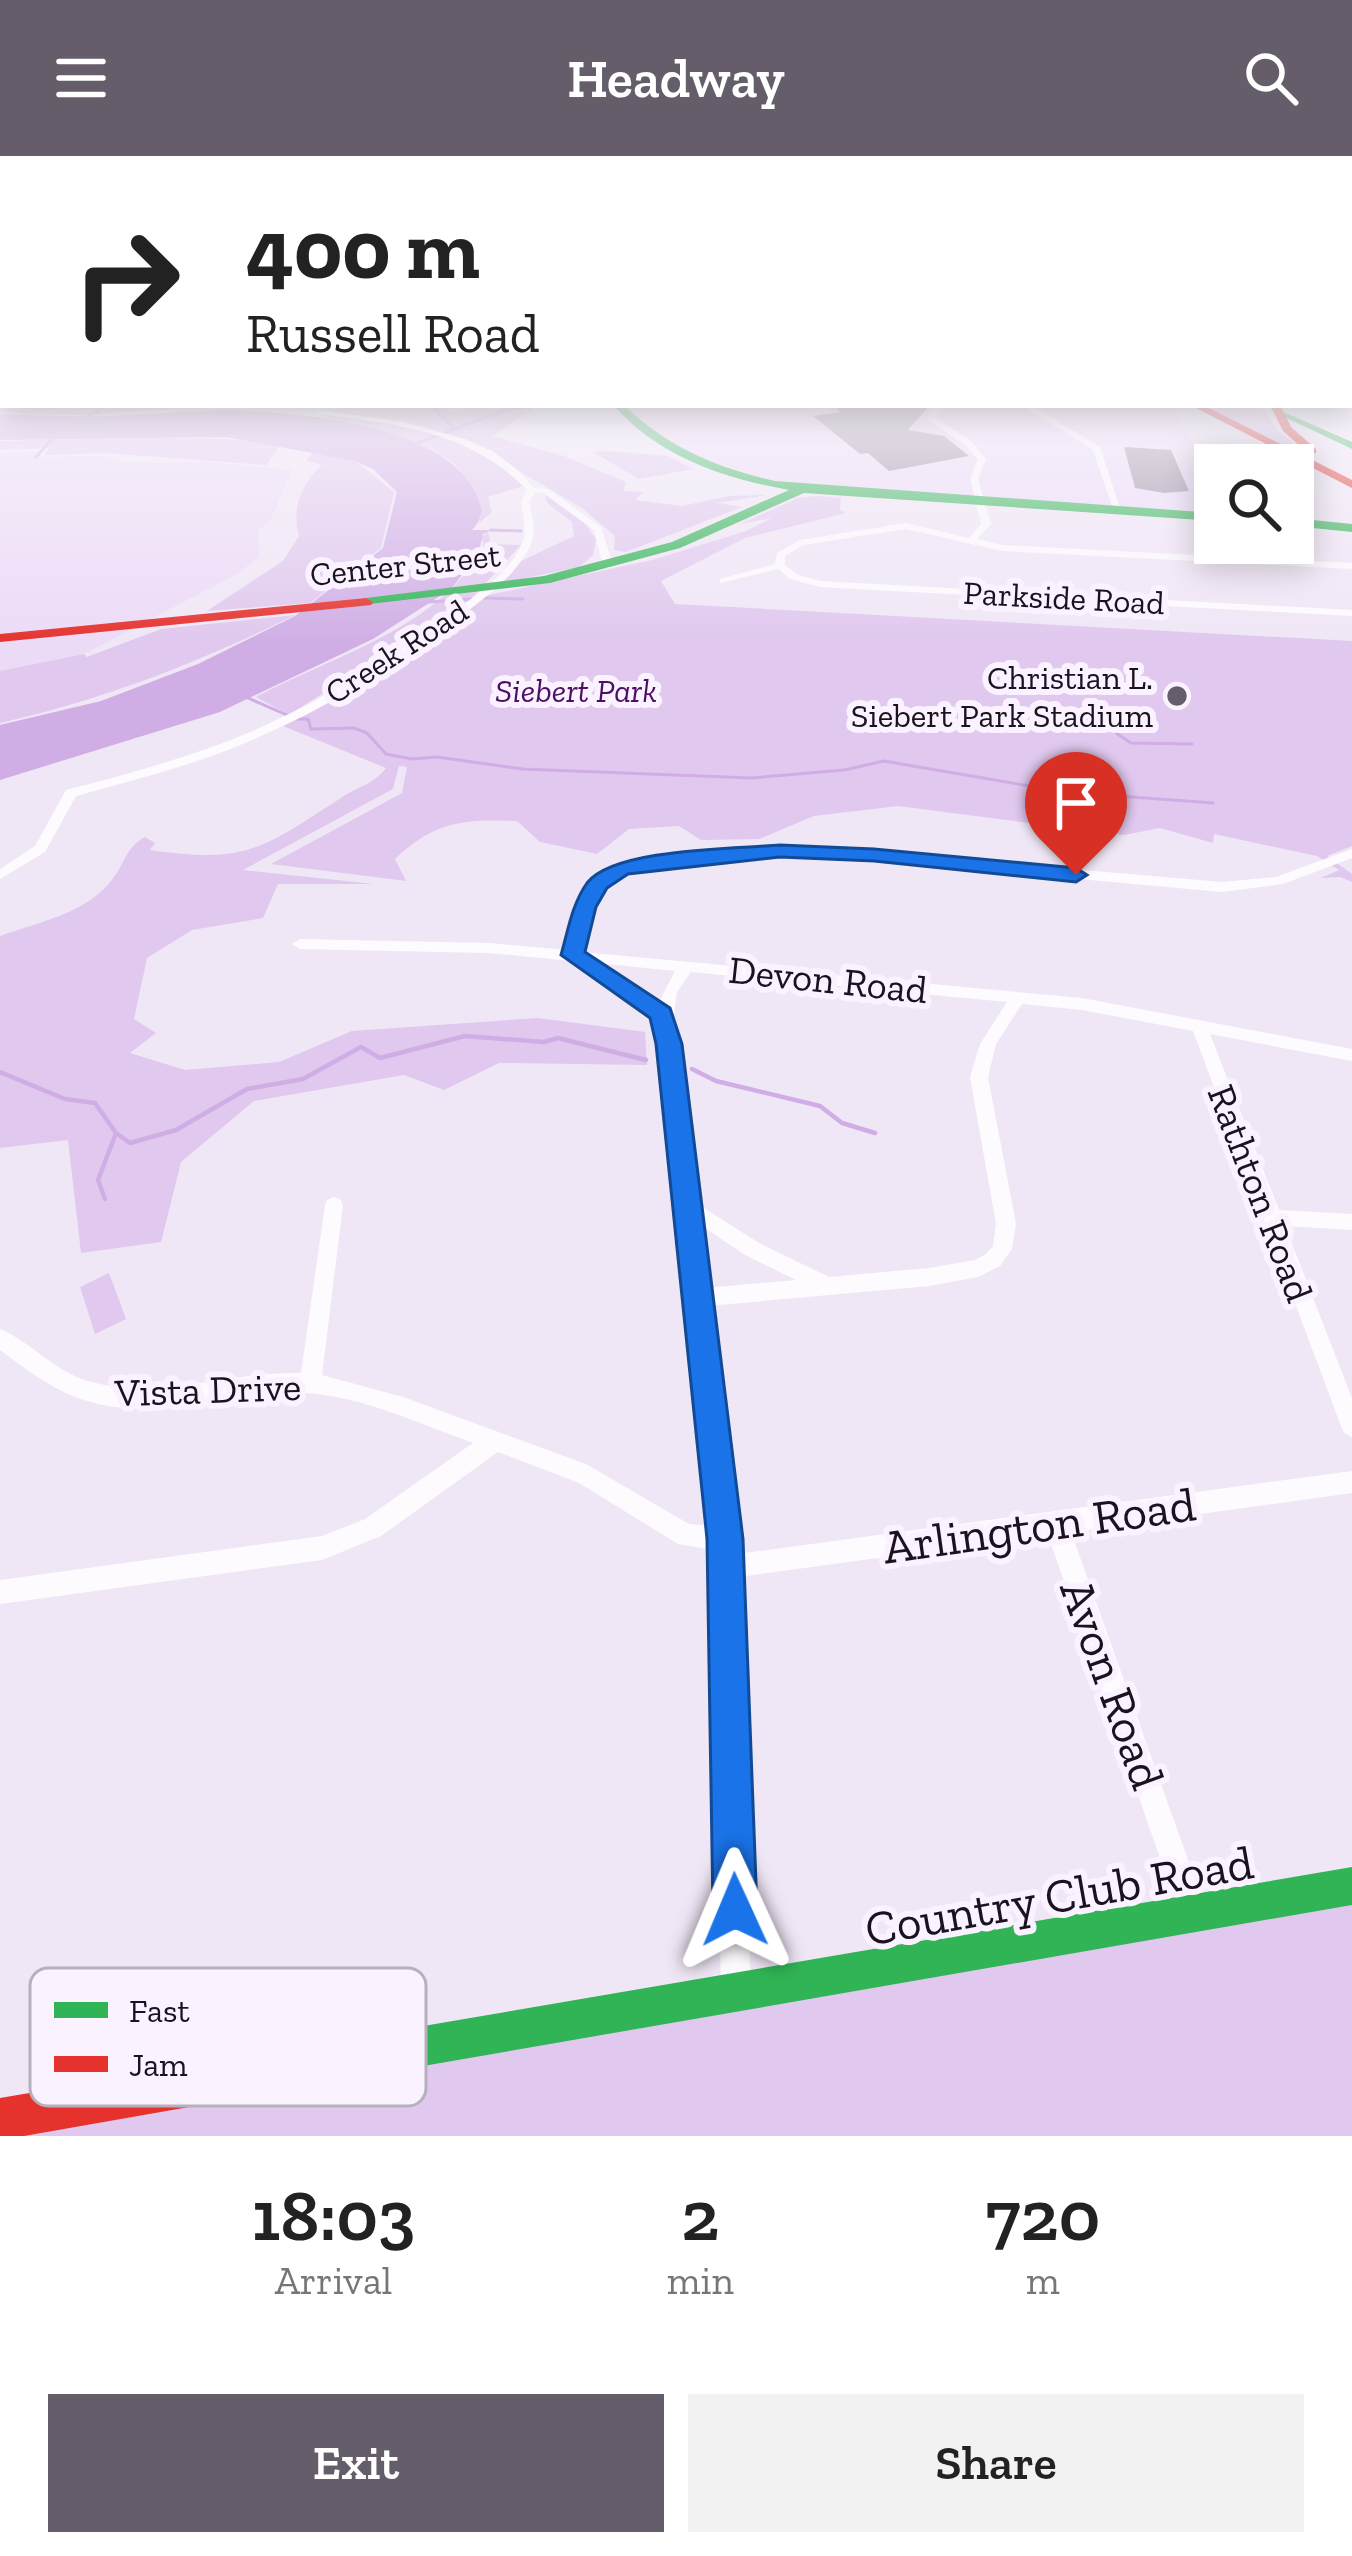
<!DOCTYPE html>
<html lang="en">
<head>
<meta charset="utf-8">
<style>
  :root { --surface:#fff; --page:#f2f2f2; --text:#222; --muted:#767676; --accent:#655d6a }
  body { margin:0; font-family:"Zilla Slab",serif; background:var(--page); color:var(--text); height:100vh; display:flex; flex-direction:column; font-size:45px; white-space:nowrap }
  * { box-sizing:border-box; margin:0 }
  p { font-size:39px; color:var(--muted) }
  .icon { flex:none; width:66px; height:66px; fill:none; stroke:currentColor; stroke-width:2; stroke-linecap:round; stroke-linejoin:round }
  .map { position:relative; height:1980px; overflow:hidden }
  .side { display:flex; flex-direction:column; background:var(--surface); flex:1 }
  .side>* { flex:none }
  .top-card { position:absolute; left:0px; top:0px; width:1353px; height:252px; box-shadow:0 6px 30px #0003; background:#fff; color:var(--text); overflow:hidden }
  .buttons { position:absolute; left:1194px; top:288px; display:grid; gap:24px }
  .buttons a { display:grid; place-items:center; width:120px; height:120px; border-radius:0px; background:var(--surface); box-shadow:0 6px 30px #0003; font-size:60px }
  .pin { position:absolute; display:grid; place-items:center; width:102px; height:102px; color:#fff; margin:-123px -51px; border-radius:50% 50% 50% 0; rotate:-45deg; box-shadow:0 0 12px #0007 }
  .pin .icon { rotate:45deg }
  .me { position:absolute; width:132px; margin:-66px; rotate:359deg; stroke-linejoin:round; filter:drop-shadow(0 0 9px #0008) }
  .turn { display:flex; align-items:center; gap:42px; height:252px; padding:0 48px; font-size:54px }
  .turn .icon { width:156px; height:156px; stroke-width:2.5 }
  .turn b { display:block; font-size:84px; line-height:102px }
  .eta { display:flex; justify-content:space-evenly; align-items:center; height:204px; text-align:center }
  .eta b { font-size:72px; font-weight:600; line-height:84px }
  .primary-button { display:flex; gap:24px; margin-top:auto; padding:24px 48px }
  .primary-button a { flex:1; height:138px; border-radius:0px; background:var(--accent); color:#fff; font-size:48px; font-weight:600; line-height:138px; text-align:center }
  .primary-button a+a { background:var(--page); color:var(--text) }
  header { display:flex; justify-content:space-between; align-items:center; height:156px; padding:0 48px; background:var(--accent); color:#fff; font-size:54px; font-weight:600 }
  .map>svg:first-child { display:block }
  .built { fill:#ecdbf7 }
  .green { fill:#e0c8ee }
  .water { fill:#d0aee5 }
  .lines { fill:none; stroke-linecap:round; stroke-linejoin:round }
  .stream-far1 { stroke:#d0aee5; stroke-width:3 }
  .stream { stroke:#d0aee5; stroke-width:4.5 }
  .building { fill:#988c9f }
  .street { fill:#fdfbfe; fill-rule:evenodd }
  .fast { fill:#30b455; fill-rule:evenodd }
  .jam { fill:#e5322d; fill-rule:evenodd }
  .route { fill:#1a73e8; stroke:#114b97; stroke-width:3 }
  .poi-dot { fill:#655d6a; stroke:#faf2ff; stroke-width:4.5 }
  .labels { text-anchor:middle; stroke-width:12; stroke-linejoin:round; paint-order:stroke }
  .far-street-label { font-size:33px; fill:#1a121e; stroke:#faf2ff }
  .far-poi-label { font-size:33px; fill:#1a121e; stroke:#faf2ff; text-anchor:end }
  .far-park-label { font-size:33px; font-style:italic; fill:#4b0f65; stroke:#faf2ff }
  .street-label { font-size:39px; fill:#1a121e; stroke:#faf2ff }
  .near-street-label { font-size:48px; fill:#1a121e; stroke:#faf2ff }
  .key { fill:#faf2ff; stroke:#b7afbc; stroke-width:3 }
  .key-label { font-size:33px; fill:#1a121e }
</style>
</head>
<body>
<header><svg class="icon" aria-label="menu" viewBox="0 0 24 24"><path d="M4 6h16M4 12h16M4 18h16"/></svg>Headway<svg class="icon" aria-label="search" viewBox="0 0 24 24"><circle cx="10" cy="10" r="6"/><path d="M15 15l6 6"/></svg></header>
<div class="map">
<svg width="1352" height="1980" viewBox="0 0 1352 1980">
  <rect width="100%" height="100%" fill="#f0e7f6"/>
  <path class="built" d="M 626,249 L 1173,249 L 1215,331 L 1215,356 L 948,341 L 765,324 L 679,295 L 643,271 Z
    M 42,295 L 40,301 L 106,300 L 127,307 L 211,306 L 292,314 L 270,365 L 258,375 L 259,401 L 237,418 L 84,498 L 0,515 L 0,297 Z"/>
  <path class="green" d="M 0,225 L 3,249 L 223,249 L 88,259 L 0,257 Z
    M 345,249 L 448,249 L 450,257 L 480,249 L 532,249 L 531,255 L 492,280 L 564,300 L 626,326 L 623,335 L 643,336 L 635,344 L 682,350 L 729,340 L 767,339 L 717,347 L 742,351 L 626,396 L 614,394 L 615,380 L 582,352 L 485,295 L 523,330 L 488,341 L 492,356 L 479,367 C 483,351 480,344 472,331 C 442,277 374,280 322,260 Z
    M 1202,249 L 1264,253 L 1277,274 L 1317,306 Z
    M 132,282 L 226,283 L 280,289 L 266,309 L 106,297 L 45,299 L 48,292 L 0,294 L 0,285 Z
    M 605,295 L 668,300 L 693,313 L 639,323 L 593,296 Z
    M 313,296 L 354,304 L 394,336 L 381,392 L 310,447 L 207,455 L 283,405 L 299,380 C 291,353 302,327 322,309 L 306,305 Z
    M 545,337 L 583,365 L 596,383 L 593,399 L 579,411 L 502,427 L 521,405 L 574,380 L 572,366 L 547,347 Z
    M 817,340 L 841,342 L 840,354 L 846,357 L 745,382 L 661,425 L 675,448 L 1352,485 L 1352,690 L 1327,700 L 1352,718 L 1352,726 L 1340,721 L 1321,722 L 1339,714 L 1317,700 L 1214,678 L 1213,687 L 1160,672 L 1124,679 L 898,650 L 814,660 L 759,683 L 701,684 L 679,670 L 629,673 L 597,698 L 540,686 L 517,665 C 464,663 435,665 395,703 L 406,725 L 271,708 L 402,637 L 407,611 L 399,610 L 393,633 L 243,714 L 374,728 L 278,728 L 263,762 L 192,774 L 147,802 L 134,863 L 156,877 L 130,897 L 185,914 L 279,906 L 352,875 L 538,862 L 645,876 L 647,909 L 499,907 L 444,934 L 404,919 L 254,945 L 181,1006 L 161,1086 L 81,1097 L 68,984 L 0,992 L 0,780 C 36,767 87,757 111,725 C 125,708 125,692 145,681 L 155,687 L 150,694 C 248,708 261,693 341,642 C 358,630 373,629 386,612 L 283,570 L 489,439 L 652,404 L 746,375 L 772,362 L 740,368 L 798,342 Z
    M 488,376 L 491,388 L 521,389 L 471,443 L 289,559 L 256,541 C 332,500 444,471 484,388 L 481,382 Z
    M 295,459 C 198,507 105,543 0,567 L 0,515 L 84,498 L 87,501 L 161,473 Z
    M 109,1117 L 126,1163 L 95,1178 L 80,1131 Z
    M 1352,1746 L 1352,1980 L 0,1980 Z"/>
  <path class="water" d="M 225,254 C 294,256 437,267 473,332 C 482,349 486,359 472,374 L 492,374 L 483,378 L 478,399 L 451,433 L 373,483 L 220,556 L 0,624 L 0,569 L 101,545 L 198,508 L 295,460 L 383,392 L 397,336 L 373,313 L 355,305 L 226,281 L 0,284 L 0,258 L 91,261 Z"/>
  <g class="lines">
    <path class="stream-far1" d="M 435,253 L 453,272
      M 86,262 L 107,249
      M 415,288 L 505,254 L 534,249
      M 36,301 L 52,283
      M 491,374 L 521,375
      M 483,442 L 523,443
      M 429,446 L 471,443
      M 248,542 L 296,563 L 308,563 L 311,573 L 354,572 L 367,577 L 386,598 L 412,603 L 437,601 L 523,613 L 751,622 L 844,614 L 884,605 L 1064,636 L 1213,647
      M 1116,577 L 1131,587 L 1192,588
      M 1082,617 L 1111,615"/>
    <path class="stream" d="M 692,913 L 716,925 L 820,950 L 842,967 L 875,977
      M 0,916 L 65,943 L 95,947 L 116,977 L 98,1024 L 105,1043
      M 116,977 L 130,987 L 176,974 L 247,933 L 303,923 L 361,891 L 380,902 L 465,880 L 544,886 L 558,882 L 646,904"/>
  </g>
  <path class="building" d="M 832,249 L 930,249 L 908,274 L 944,280 L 969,300 L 889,315 L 868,297 L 860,298 L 813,260 L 841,256 Z
    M 1124,291 L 1171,294 L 1189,335 L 1164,337 L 1135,332 Z"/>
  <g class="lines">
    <path class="street" d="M 936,249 L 944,249 L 934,261 L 971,285 L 986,303 L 978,323 L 991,368 L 977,383 L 1002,389 L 1352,407 L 1352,413 L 1002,395 L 906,373 L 803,389 L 785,400 L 785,409 L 798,419 L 820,425 L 1352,454 L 1352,460 L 820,431 L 790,423 L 778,413 L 720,427 L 720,423 L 775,408 L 777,397 L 800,384 L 906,367 L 969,382 L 981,368 L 970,323 L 978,303 L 965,289 L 926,263 Z
      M 1022,249 L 1031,249 L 1100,291 L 1122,358 L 1114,356 L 1093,294 Z
      M 315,254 L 404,266 L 465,283 L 492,295 L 515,312 L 535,332 L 548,333 L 601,371 L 613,409 L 608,412 L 603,409 L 594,374 L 543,337 L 535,337 L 529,345 C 532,359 537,377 530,390 C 516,420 484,442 459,462 C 399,508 330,550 261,580 C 202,607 138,623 76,640 L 45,696 L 0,723 L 0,713 L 35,690 L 66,634 C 128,618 191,601 250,576 C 322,545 393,501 456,454 C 479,437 508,417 521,390 C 528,377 523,359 521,345 L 527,334 C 472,276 394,267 318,258 Z
      M 815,691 L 1222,726 L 1276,721 L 1352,693 L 1352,702 L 1283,728 L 1222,736 L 815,699 L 645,710 C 596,724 592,750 581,796 L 1082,842 L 1352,893 L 1352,905 L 1210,878 L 1279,1054 L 1352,1058 L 1352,1074 L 1285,1070 L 1352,1242 L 1352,1281 L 1344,1277 L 1341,1270 L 1193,875 L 1082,854 L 1022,848 L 996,888 L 988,921 L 1016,1068 L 1012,1093 L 1000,1110 L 978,1121 L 929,1130 L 708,1150 L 737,1398 L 1352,1315 L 1352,1337 L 1071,1376 L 1207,1757 L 1203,1767 L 1193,1771 L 1183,1767 L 1179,1757 L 1048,1379 L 739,1421 L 751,1839 L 747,1850 L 736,1854 L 725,1850 L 721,1839 L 713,1394 L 678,1388 L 579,1327 L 498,1296 L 381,1380 L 322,1404 L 0,1448 L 0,1424 L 322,1380 L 365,1363 L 473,1287 C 420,1268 364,1241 306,1237 C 233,1232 159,1267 87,1245 C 54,1235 27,1214 0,1194 L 0,1173 C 31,1186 54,1215 88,1225 C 157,1245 230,1215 301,1217 L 325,1049 L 327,1044 L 334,1041 L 341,1044 L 343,1049 L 322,1219 L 403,1241 L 586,1308 L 689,1368 L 711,1370 L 657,862 L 571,805 L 489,797 L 300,793 L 292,788 L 300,783 L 489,787 L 567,794 C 581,740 587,717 645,702 ZM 597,807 L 675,815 L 658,848 ZM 691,816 L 1007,846 L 980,888 L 970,921 L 996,1068 L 993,1090 L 986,1098 L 975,1104 L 929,1112 L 829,1121 L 759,1087 L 696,1047 L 673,865 L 677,836 ZM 699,1068 L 745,1099 L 796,1124 L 706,1132 Z"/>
    <path class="fast" d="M 1350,244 L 1352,244 L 1352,252 L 1346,249 Z
      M 613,249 L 624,249 C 667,291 717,312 775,325 L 1215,357 L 1215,365 L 804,337 L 680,392 L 550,427 L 361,449 L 359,446 L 366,442 L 544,420 L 672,386 L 789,334 C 722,322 660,301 613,249 Z
      M 1272,251 L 1352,286 L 1352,293 L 1272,255 Z
      M 1293,362 L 1352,368 L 1352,376 L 1293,370 Z
      M 1352,1711 L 1352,1749 L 394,1915 L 380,1909 L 374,1895 L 380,1881 L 394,1875 Z"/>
    <path class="jam" d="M 1190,249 L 1203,249 L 1352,324 L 1352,332 Z
      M 1270,249 L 1280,249 L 1291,271 L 1316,293 L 1316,297 L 1308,297 L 1283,275 Z
      M 366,442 L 373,446 L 371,449 L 0,486 L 0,478 Z
      M 394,1875 L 408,1881 L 414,1895 L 408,1909 L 394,1915 L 24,1980 L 0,1980 L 0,1942 Z"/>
  </g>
  <linearGradient id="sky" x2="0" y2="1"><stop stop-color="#9eb2e7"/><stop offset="0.43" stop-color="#f8f4fb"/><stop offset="1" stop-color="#f8f4fb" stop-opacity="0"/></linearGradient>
  <rect width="1352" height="489" fill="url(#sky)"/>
  <path class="route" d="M 780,689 L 874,693 L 1076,712 L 1087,719 L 1076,726 L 874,705 L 780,701 L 628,718 L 607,732 L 596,751 L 585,796 L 670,852 L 682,888 L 743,1383 L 757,1754 L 751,1770 L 735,1776 L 720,1770 L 713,1754 L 707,1383 L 656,888 L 650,862 L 561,799 C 568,775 572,748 587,727 C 614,692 736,693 780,689 Z"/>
  <circle class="poi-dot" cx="1177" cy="540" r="12"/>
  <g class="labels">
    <g class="far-street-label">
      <text transform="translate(405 408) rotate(-6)" y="12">Center Street</text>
      <text transform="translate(1064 441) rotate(3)" y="12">Parkside Road</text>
      <text transform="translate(396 495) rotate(-33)" y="12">Creek Road</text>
    </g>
    <g class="far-poi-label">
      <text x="1153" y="533">Christian L.<tspan x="1153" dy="38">Siebert Park Stadium</tspan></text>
    </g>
    <g class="far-park-label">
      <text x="576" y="546">Siebert Park</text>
    </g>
    <g class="street-label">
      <text transform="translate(828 823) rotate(6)" y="14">Devon Road</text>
      <text transform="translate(1261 1037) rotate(69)" y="14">Rathton Road</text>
      <text transform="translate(208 1233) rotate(-2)" y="14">Vista Drive</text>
    </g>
    <g class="near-street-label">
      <text transform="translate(1039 1369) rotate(-8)" y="17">Arlington Road</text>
      <text transform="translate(1113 1528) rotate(70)" y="17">Avon Road</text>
      <text transform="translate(1059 1739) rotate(-10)" y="17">Country Club Road</text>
    </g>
  </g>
  <rect x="30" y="1812" width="396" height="138" rx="18" class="key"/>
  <rect x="54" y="1846" width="54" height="16" fill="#30b455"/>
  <rect x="54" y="1900" width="54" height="16" fill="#e5322d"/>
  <g class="key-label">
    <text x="129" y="1866">Fast</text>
    <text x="129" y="1920">Jam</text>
  </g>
</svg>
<div class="buttons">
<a><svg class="icon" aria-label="search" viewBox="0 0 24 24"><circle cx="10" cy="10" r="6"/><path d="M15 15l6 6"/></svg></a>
</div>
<div class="pin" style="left:1076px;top:719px;background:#d93025"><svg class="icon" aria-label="arrive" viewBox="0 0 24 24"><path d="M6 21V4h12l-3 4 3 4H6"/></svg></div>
<svg class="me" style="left:735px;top:1754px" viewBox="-20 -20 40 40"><path d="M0-17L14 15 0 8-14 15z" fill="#1a73e8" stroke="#fff" stroke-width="4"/></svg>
<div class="top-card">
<div class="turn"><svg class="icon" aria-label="right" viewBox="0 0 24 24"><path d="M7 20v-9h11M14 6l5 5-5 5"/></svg><div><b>400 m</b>Russell Road</div></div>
</div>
</div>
<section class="side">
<div class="eta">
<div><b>18:03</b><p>Arrival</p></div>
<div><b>2</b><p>min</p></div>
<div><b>720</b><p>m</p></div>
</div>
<div class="primary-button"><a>Exit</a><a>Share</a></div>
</section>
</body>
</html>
